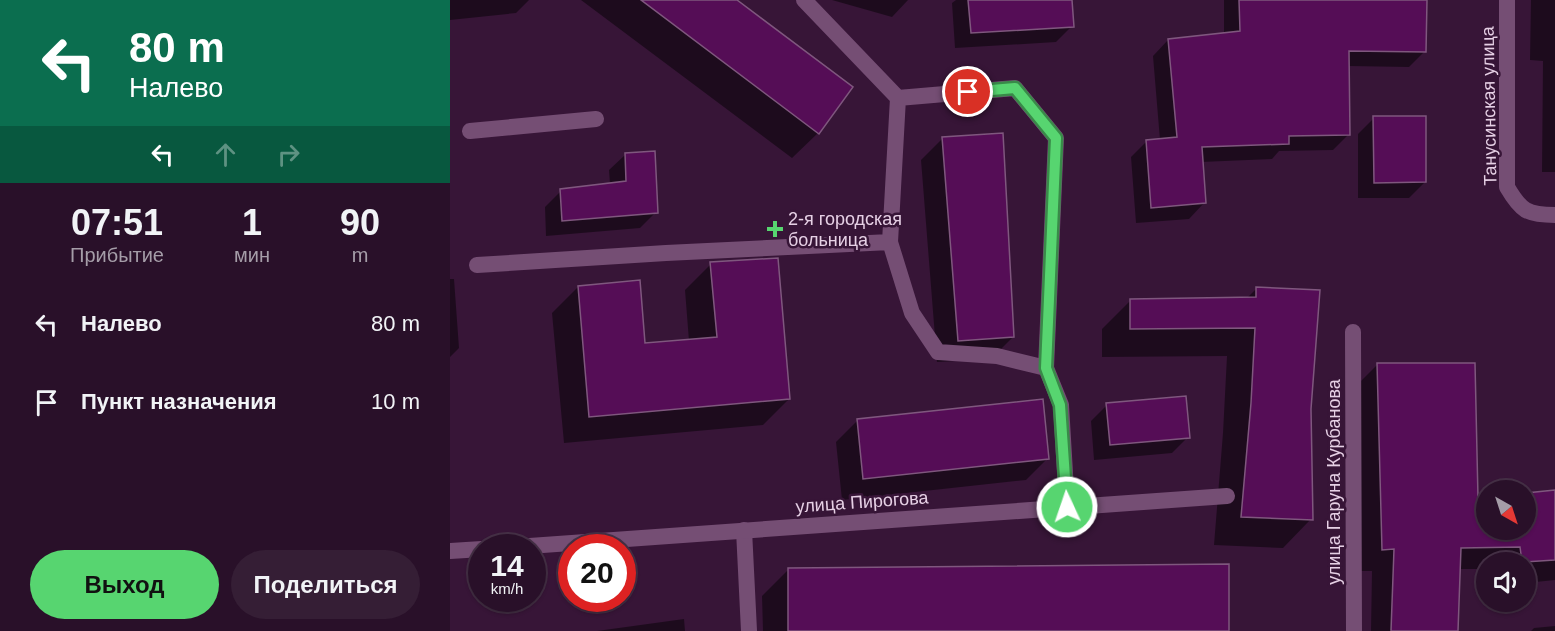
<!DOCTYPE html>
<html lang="ru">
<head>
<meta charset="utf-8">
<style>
  :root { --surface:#291029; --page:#351e35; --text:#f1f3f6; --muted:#a59da8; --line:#453046; --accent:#57d570 }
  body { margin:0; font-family:Helvetica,sans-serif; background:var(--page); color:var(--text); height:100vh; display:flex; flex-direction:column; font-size:22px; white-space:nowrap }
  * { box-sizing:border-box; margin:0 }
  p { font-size:20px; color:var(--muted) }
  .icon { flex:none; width:33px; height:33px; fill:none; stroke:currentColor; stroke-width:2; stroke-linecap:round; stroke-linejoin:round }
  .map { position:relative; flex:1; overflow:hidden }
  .side { display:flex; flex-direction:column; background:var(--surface); width:450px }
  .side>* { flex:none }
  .banner { background:#0b6e4f; color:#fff; overflow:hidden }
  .needle { width:39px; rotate:141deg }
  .controls { position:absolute; left:1026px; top:480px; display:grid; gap:12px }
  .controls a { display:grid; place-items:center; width:60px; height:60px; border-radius:50%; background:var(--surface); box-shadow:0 2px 4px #0004,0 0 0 2px var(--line); font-size:30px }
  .speed { position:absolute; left:18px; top:534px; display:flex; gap:12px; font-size:30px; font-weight:700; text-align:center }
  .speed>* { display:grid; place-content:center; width:78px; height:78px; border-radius:50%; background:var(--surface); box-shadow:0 2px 4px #0004,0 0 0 2px var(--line); line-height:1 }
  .speed small { font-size:15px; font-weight:400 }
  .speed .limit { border:9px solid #d22; background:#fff; color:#111 }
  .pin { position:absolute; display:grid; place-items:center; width:51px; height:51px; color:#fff; margin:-26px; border:3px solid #fff; border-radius:50%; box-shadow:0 2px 6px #0007 }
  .me { position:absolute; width:66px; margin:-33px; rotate:357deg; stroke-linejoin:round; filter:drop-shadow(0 0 4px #0008) }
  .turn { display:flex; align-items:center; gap:21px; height:126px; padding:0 30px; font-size:27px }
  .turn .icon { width:78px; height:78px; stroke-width:2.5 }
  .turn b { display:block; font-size:42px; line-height:51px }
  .lanes { display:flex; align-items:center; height:57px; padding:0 30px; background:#0003; justify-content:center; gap:30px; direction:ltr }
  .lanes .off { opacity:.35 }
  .eta { display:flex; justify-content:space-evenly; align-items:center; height:102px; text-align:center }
  .eta b { font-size:36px; font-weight:800; line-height:42px }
  .cta { display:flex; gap:12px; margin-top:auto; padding:12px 30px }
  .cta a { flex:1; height:69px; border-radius:36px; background:var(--accent); color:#111; font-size:24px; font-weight:800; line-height:69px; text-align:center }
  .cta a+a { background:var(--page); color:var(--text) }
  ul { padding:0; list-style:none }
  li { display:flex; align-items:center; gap:18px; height:78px; padding:0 30px }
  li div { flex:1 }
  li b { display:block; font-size:22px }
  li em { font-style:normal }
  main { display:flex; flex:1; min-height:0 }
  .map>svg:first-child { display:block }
  .shadow { fill:#0007 }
  .building { fill:#550d56; stroke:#7f577e; stroke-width:1.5 }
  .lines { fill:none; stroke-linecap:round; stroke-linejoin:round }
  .service { stroke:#754e74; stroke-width:16 }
  .minor { stroke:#754e74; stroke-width:16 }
  .route-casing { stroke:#398a49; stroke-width:15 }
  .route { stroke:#57d570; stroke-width:10 }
  .poi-dot { fill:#57d570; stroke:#371537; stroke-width:2 }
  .labels { text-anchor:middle; stroke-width:5; stroke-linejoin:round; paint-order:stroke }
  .street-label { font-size:18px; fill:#e6d0e5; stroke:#371537 }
  .poi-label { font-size:18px; fill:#e6d0e5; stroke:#371537; text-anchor:start }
</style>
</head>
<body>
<main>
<section class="side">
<div class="banner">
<div class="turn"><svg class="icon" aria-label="left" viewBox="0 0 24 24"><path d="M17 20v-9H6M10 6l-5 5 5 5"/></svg><div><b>80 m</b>Налево</div></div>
<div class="lanes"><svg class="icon" aria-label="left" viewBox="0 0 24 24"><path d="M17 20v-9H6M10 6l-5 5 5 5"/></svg><svg class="icon off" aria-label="ahead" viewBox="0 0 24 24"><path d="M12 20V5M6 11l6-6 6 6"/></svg><svg class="icon off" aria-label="right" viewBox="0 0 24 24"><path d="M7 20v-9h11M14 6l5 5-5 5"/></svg></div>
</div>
<div class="eta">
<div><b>07:51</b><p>Прибытие</p></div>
<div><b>1</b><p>мин</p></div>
<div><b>90</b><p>m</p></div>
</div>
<ul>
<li><svg class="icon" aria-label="left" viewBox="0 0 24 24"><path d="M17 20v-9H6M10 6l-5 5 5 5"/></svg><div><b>Налево</b></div><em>80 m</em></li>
<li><svg class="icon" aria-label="arrive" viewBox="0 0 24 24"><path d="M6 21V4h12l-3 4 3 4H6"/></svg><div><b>Пункт назначения</b></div><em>10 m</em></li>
</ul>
<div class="cta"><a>Выход</a><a>Поделиться</a></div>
</section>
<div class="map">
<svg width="1105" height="631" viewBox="0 0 1105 631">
  <rect width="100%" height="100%" fill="#371537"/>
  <path class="shadow" d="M 0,0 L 79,0 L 66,13 L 0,20 Z
    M 131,0 L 284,0 L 368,133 L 342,158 Z
    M 382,0 L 458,0 L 442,17 Z
    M 506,0 L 620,0 L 622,26 L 606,42 L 505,48 L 502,3 Z
    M 774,0 L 975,0 L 975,51 L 959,67 L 898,66 L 899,134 L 883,150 L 829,151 L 822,159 L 751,162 L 754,203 L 739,219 L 686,223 L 681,157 L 697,141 L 710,140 L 703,56 L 718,40 L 774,34 Z
    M 1081,0 L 1105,0 L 1105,172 L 1092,172 L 1093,61 L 1080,60 Z
    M 924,118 L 975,182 L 959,198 L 908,198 L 908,134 Z
    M 493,138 L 563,337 L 541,359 L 487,362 L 471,160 Z
    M 175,155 L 206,212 L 190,228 L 96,236 L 95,207 L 111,191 L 160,184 L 159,170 Z
    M 261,264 L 339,399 L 313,425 L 114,443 L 102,313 L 128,287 L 194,345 L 239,341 L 235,290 Z
    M 0,279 L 4,279 L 9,348 L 0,357 Z
    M 807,288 L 860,409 L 861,519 L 833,548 L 764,545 L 773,433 L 777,356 L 652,357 L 652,329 L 681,300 L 797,298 Z
    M 927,365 L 1027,500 L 1036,499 L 1036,530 L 1076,530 L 1076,495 L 1105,492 L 1105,580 L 1076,583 L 1076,562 L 1036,562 L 1036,569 L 1009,569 L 1007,631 L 921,631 L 922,571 L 910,571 L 905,387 Z
    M 657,405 L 738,437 L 722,453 L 644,460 L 641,421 Z
    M 408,420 L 598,458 L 576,480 L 392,500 L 386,442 Z
    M 338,570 L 778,631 L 313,631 L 312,596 Z
    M 234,619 L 235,631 L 147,631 Z
    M 1105,626 L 1105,631 L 1081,631 L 1084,628 Z"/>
  <path class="building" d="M 191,0 L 287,0 L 403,87 L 369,134 Z
    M 518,0 L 622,0 L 624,27 L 521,33 Z
    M 789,0 L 977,0 L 976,52 L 899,51 L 900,135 L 839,136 L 839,144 L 752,147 L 756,203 L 701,208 L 696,140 L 727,137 L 718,39 L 790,31 Z
    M 923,116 L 976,116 L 976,182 L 924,183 Z
    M 553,133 L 564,337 L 508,341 L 492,137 Z
    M 205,151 L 208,213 L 112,221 L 110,189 L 176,181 L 175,153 Z
    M 328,258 L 340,399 L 139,417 L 128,286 L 190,280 L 195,343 L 267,337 L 260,262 Z
    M 806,287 L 870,290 L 861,409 L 863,520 L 791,517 L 801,403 L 805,328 L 680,329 L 680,299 L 806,297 Z
    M 927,363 L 1025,363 L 1028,498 L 1036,497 L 1036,530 L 1076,530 L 1076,493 L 1105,490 L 1105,560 L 1072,562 L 1070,547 L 1011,548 L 1008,631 L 941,631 L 944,549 L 932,550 Z
    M 736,396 L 740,438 L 660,445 L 656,403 Z
    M 593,399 L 599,459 L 413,479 L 407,419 Z
    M 779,564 L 779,631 L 338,631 L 338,568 Z"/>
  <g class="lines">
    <path class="service" d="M 354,0 L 448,98
      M 20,131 L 146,119
      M 27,265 L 216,253 L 440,242
      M 596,368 L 606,138 L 565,88 L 448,98 L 440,242 L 462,313 L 488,352 L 547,356 L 596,368 L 611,405 L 617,507
      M 294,530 L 299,631"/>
    <path class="minor" d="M 1057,0 L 1057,187 C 1071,211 1077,215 1105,215
      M 903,332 L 904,631
      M 51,548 L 777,496
      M 0,551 L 32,549"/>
  </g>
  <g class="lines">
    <defs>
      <path id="route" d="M 518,92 L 565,88 L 606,138 L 596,368 L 610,405 L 617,507"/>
    </defs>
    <use href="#route" class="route-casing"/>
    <use href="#route" class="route"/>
  </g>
  <path class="poi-dot" d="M322 220h6v6h6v6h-6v6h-6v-6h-6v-6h6z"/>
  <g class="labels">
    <g class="street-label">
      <text transform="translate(1039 106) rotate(-91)" y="6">Танусинская улица</text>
      <text transform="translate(884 482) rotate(-90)" y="6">улица Гаруна Курбанова</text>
      <text transform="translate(412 502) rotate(-4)" y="6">улица Пирогова</text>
    </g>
    <g class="poi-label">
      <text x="338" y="225">2-я городская<tspan x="338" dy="21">больница</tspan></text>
    </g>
  </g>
</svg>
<div class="controls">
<a><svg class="needle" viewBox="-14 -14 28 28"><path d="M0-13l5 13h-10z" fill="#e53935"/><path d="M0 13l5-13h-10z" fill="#a59da8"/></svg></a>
<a><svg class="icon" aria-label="sound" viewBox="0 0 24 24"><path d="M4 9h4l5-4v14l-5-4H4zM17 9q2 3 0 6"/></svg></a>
</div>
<div class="speed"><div>14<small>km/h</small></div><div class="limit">20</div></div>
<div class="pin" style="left:518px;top:92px;background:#d93025"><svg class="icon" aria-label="arrive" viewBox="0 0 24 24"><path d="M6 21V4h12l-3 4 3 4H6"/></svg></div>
<svg class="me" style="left:617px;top:507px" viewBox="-20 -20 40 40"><circle r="17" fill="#57d570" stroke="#fff" stroke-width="3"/><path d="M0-11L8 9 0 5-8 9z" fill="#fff"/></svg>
</div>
</main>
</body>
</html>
